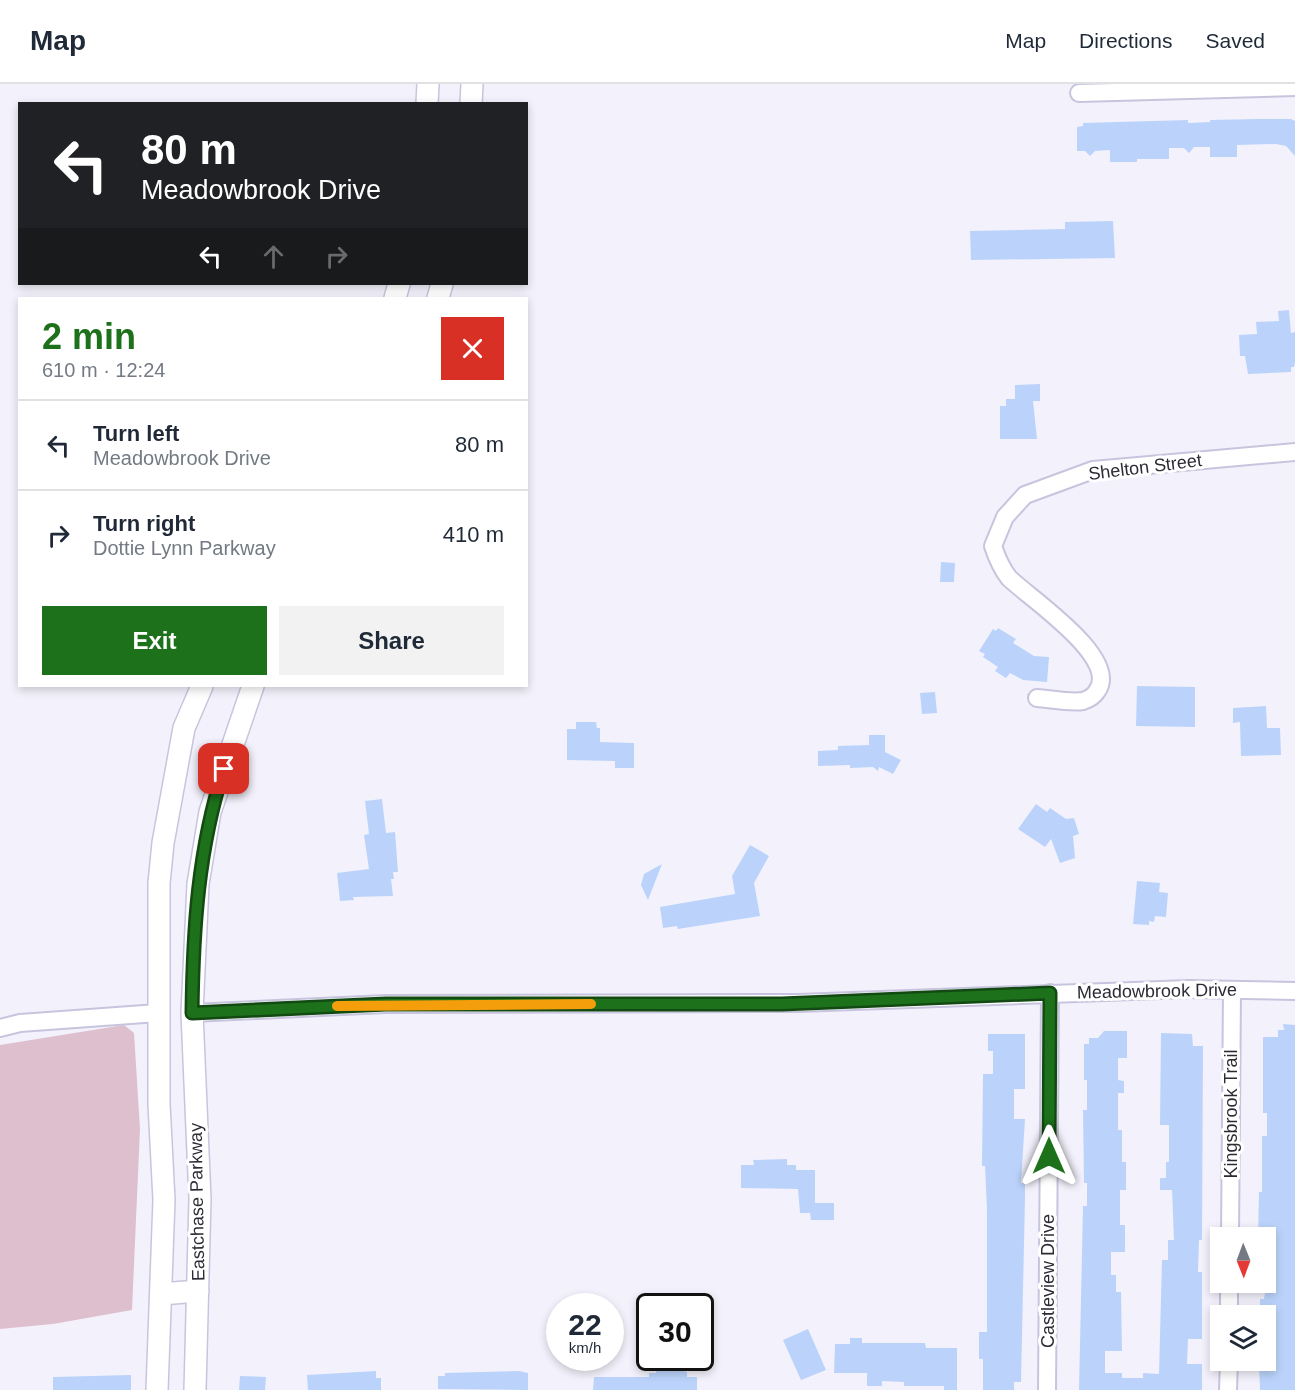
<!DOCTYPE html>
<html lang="en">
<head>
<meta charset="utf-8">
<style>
  :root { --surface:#fff; --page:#f2f2f3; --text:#1f2937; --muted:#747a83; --line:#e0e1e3; --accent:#1d711b }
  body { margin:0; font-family:Arial,sans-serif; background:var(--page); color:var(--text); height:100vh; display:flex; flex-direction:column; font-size:22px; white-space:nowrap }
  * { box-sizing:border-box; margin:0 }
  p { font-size:20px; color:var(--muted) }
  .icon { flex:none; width:33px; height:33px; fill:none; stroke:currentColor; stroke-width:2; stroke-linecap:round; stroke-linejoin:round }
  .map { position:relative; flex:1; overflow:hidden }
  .drawer { position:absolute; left:18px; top:213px; width:510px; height:390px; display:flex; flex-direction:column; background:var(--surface); border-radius:0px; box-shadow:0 3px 9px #0003 }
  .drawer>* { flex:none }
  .hud { position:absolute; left:18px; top:18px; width:510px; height:183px; border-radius:0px; box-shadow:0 3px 9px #0003; background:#202124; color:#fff; overflow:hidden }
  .needle { width:39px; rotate:179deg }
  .tools { position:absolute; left:1210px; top:1143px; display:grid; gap:12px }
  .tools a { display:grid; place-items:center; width:66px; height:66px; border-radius:0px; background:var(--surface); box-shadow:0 3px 9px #0003; font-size:30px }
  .speed { position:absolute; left:546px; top:1209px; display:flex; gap:12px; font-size:30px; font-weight:700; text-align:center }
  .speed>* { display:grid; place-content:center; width:78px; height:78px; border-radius:50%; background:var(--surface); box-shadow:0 3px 9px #0003; line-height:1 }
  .speed small { font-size:15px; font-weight:400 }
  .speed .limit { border:3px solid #111; border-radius:9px; background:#fff; color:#111 }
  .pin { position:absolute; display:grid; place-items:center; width:51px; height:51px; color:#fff; margin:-26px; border-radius:12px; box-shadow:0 3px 9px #0006 }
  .me { position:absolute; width:66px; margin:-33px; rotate:0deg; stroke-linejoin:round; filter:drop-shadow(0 0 4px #0008) }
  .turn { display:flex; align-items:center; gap:21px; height:126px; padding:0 24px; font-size:27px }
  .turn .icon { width:78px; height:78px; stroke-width:2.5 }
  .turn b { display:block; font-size:42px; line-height:51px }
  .lanes { display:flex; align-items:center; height:57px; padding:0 24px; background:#0003; justify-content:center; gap:30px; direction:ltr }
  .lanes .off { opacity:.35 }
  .round { display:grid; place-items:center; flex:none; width:63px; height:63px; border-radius:0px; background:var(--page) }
  .head { display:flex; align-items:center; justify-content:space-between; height:102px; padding:0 24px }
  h1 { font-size:36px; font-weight:700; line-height:45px; color:var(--accent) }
  .cta { display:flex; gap:12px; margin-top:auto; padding:12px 24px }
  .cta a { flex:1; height:69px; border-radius:0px; background:var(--accent); color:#fff; font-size:24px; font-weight:700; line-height:69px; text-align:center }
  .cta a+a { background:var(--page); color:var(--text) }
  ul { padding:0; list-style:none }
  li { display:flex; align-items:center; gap:18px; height:90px; padding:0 24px; border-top:2px solid var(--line) }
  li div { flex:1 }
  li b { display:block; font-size:22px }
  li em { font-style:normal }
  header { display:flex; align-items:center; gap:36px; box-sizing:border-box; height:84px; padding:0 30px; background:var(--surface); border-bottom:2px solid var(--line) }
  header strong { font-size:28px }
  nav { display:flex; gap:33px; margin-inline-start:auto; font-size:21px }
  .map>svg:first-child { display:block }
  .green { fill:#debfcd }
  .building { fill:#bbd3fb }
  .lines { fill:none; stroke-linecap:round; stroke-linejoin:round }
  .minor-casing { stroke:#c7c5de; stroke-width:20 }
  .major-casing { stroke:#c7c5de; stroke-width:24 }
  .minor { stroke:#fff; stroke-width:16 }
  .major { stroke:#fff; stroke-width:21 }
  .route-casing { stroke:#134912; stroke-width:15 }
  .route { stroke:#1d711b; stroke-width:10 }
  .slow { stroke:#f59e0b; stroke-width:10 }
  .labels { text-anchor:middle; stroke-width:6; stroke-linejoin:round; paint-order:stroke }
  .street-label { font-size:18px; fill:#2c2b35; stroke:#fff }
</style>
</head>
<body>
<header>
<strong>Map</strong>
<nav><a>Map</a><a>Directions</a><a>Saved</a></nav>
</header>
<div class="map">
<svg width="1295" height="1306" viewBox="0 0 1295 1306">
  <rect width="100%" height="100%" fill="#f3f2fc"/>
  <path class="green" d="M 124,941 L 134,949 L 140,1045 L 132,1226 L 53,1240 L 0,1245 L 0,961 Z"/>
  <path class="building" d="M 1257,35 L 1291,35 L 1295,37 L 1295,72 L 1286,62 L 1276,60 L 1237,61 L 1237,73 L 1210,73 L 1210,63 L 1194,63 L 1189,69 L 1184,64 L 1169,64 L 1169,75 L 1137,75 L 1137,78 L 1110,78 L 1110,66 L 1095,67 L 1090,72 L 1085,67 L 1077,67 L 1077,43 L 1083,42 L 1083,39 L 1188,36 L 1188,39 L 1210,38 L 1210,36 Z
    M 1113,137 L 1115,174 L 971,176 L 970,147 L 1065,145 L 1065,138 Z
    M 1289,226 L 1291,249 L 1295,248 L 1295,278 L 1294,283 L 1291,283 L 1291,288 L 1248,290 L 1245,272 L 1240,272 L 1239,251 L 1257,250 L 1256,238 L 1279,237 L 1278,227 Z
    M 1040,300 L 1040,317 L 1033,317 L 1037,355 L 1000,355 L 1000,322 L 1006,322 L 1006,315 L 1015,315 L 1015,301 Z
    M 941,478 L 955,479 L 954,498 L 940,498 Z
    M 998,544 L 1016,555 L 1013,559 L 1034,572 L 1049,573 L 1047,598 L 1023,596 L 1010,589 L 1006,594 L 995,587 L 998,583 L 983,573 L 985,570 L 979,567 L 993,545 L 996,547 Z
    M 1137,602 L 1195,603 L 1195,643 L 1136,642 Z
    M 935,608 L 937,629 L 922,630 L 920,609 Z
    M 1266,622 L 1267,644 L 1280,644 L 1281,671 L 1241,672 L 1240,638 L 1233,639 L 1233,624 Z
    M 576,638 L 596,638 L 597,644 L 600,644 L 600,658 L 634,659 L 634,684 L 615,684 L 615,677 L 567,676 L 567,645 L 576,645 Z
    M 869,651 L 885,651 L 885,668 L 901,676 L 893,690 L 879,683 L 878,687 L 873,683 L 850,684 L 850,681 L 818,682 L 818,667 L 838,666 L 838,662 L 869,661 Z
    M 382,715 L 386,749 L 395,748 L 398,788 L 393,788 L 394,795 L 391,795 L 393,812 L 353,813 L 354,816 L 340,817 L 337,789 L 369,785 L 364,751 L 369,750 L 365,717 Z
    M 1036,720 L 1047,728 L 1050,724 L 1066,735 L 1074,734 L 1079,750 L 1073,752 L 1075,774 L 1060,779 L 1051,755 L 1045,763 L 1018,745 Z
    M 750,761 L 769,772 L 754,799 L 760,832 L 678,845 L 677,842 L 663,844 L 660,823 L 735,810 L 732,792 Z
    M 662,780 L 648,816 L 641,801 L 644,790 Z
    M 1137,797 L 1160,799 L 1159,808 L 1168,809 L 1166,833 L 1155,832 L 1154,838 L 1149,837 L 1149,841 L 1133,840 Z
    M 1283,940 L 1295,941 L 1295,1306 L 1260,1306 L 1259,1276 L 1266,1276 L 1266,1230 L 1260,1230 L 1260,1215 L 1264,1215 L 1266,1203 L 1266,1154 L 1258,1154 L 1259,1108 L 1262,1108 L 1262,1052 L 1267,1052 L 1267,1029 L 1263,1029 L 1263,953 L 1278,953 L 1278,946 L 1284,946 Z
    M 1104,947 L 1127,947 L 1127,974 L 1118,974 L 1118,996 L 1124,997 L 1124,1009 L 1118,1009 L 1118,1046 L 1122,1046 L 1122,1078 L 1126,1078 L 1126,1106 L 1120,1106 L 1120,1141 L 1125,1141 L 1125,1168 L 1111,1168 L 1111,1191 L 1116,1191 L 1116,1208 L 1121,1208 L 1122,1267 L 1105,1267 L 1105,1289 L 1122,1289 L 1122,1294 L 1143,1294 L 1143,1289 L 1159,1290 L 1162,1176 L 1168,1176 L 1168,1156 L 1174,1156 L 1172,1106 L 1160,1106 L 1160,1094 L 1166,1094 L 1166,1078 L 1169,1078 L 1169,1041 L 1160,1041 L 1161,949 L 1192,950 L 1193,962 L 1203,962 L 1202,1156 L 1199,1156 L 1198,1188 L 1202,1188 L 1202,1255 L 1188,1255 L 1187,1280 L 1202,1280 L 1202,1306 L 1079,1306 L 1083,1122 L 1087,1122 L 1087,1099 L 1084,1099 L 1083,1026 L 1087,1026 L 1087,996 L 1084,996 L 1084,960 L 1089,960 L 1089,954 L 1098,954 Z
    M 988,950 L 1025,950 L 1025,1005 L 1014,1005 L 1014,1035 L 1025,1035 L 1021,1099 L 1025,1099 L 1025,1114 L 1021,1298 L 1014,1298 L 1014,1306 L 983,1306 L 983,1275 L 979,1275 L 979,1248 L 987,1248 L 987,1126 L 985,1082 L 982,1082 L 983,990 L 993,990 L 993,967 L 988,967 Z
    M 787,1075 L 787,1081 L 796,1081 L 796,1086 L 815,1086 L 815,1119 L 834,1119 L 834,1136 L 811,1136 L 810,1129 L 800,1129 L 798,1105 L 741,1104 L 741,1081 L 754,1081 L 753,1076 Z
    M 808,1245 L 826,1286 L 801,1296 L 783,1256 Z
    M 850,1254 L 862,1254 L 862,1259 L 925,1259 L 926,1264 L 957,1264 L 957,1306 L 944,1306 L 944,1302 L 904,1302 L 904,1298 L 882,1297 L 882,1302 L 867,1302 L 867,1289 L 834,1289 L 835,1260 L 850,1260 Z
    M 656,1286 L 679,1286 L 687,1288 L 687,1293 L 697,1293 L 697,1306 L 593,1306 L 594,1293 L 649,1293 L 649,1289 L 656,1289 Z
    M 376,1287 L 376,1294 L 381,1294 L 381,1306 L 308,1306 L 307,1291 Z
    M 519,1287 L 528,1289 L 528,1306 L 438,1305 L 438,1292 L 445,1292 L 445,1289 Z
    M 131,1291 L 131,1306 L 53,1306 L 53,1293 Z
    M 240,1292 L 266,1293 L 265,1306 L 239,1306 Z"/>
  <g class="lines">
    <defs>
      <path id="minor" d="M 1079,9 L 1295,3
        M 1037,614 C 1051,615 1069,619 1083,617 C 1089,615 1094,612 1097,607 C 1121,574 1028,513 1009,494 C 1001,484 997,474 993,462 L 1005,433 L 1025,411 L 1093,386 L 1295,368
        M 192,929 L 386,920 L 798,919 L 1189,905 L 1295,907
        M 0,944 L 20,939 L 158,929
        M 1230,1154 L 1232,906
        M 1229,1232 L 1229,1198
        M 1047,1306 L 1050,909
        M 1228,1306 L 1229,1276"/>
      <path id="major" d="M 427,20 L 428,0
        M 471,20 L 472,0
        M 395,214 L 399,200
        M 438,214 L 442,200
        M 161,1210 L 198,1207
        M 157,1306 L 164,1116 L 159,1020 L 159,799 L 163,759 L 184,644 L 202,602
        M 195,1306 L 200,1115 L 192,929 L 198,800 L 210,728 L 253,602"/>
    </defs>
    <use href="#minor" class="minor-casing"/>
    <use href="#major" class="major-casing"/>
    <use href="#minor" class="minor"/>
    <use href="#major" class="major"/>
  </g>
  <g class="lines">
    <defs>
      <path id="route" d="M 224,685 C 198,764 193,846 192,929 L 386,920 L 782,920 L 1050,909 L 1049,1072"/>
    </defs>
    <use href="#route" class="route-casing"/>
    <use href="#route" class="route"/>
    <path class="slow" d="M 337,922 L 591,920"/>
  </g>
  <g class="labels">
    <g class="street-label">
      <text transform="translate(1145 383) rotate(-7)" y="6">Shelton Street</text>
      <text transform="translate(1157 907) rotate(-1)" y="6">Meadowbrook Drive</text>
      <text transform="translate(1231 1030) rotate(-90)" y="6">Kingsbrook Trail</text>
      <text transform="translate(197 1118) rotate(-91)" y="6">Eastchase Parkway</text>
      <text transform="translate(1048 1197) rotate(-90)" y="6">Castleview Drive</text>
    </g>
  </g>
</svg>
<div class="tools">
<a><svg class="needle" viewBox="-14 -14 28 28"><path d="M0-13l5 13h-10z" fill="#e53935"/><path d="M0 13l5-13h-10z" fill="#747a83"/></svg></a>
<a><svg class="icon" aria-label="layers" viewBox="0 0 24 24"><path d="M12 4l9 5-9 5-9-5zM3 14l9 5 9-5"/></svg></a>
</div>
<div class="speed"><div>22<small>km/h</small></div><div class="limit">30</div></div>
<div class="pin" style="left:224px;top:685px;background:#d93025"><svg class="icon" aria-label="arrive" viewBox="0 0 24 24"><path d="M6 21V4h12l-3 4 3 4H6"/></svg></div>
<svg class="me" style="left:1049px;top:1072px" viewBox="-20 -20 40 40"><path d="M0-17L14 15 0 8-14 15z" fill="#1d711b" stroke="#fff" stroke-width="4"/></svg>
<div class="hud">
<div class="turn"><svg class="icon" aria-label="left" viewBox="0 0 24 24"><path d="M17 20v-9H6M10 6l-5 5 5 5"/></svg><div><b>80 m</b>Meadowbrook Drive</div></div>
<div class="lanes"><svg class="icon" aria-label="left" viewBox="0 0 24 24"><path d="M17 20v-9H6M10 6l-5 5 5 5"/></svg><svg class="icon off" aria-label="ahead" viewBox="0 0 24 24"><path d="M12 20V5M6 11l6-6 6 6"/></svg><svg class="icon off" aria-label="right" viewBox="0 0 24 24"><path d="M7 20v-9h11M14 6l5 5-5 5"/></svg></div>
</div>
<section class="drawer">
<div class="head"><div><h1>2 min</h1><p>610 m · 12:24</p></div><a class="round" style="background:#d93025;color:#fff"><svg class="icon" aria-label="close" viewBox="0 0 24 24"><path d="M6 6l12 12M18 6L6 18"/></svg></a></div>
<ul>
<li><svg class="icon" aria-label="left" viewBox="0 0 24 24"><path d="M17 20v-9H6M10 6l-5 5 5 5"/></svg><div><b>Turn left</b><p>Meadowbrook Drive</p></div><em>80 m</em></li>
<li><svg class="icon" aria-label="right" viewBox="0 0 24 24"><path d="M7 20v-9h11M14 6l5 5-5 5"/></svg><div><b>Turn right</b><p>Dottie Lynn Parkway</p></div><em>410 m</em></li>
</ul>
<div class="cta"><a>Exit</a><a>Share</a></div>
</section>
</div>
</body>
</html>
